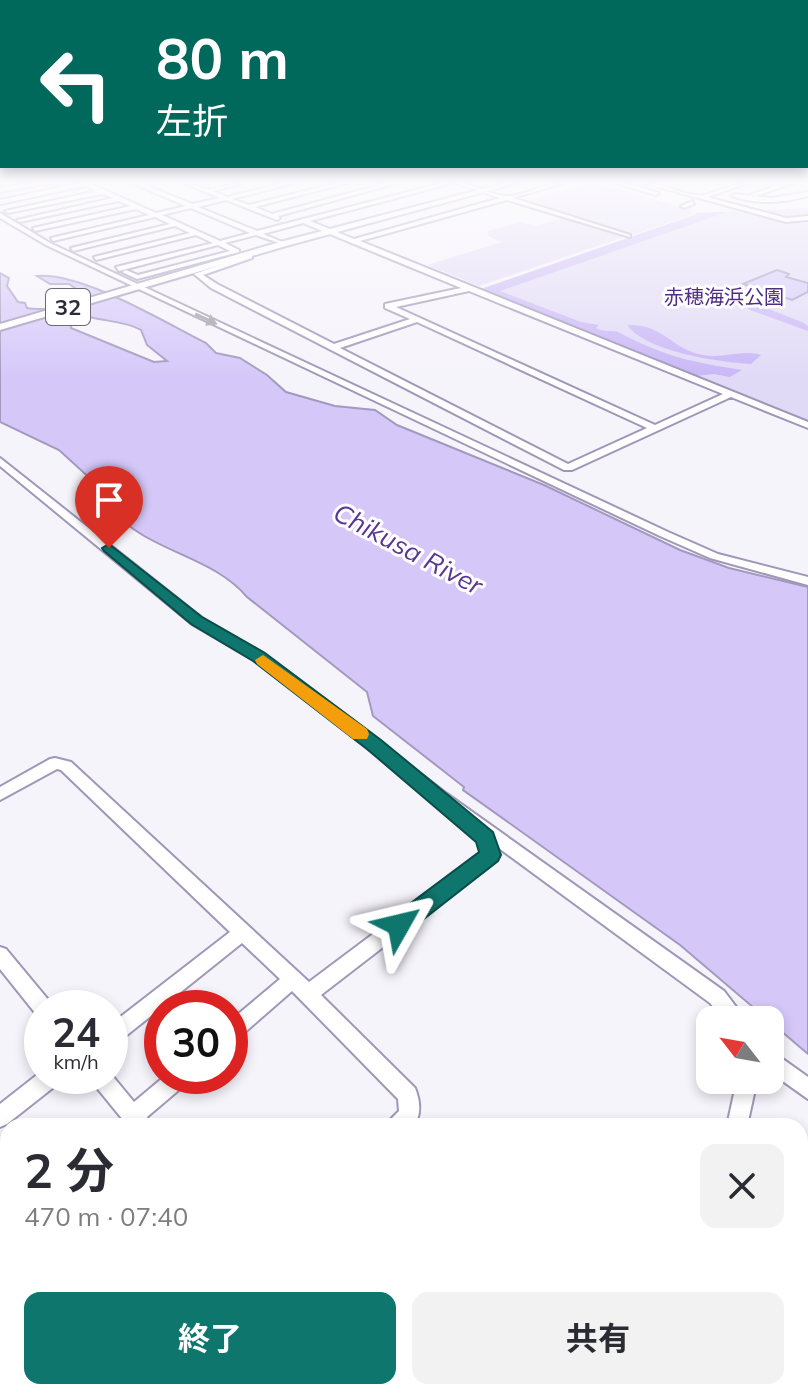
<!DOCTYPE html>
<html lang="ja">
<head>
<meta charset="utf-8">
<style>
  :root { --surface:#fff; --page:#f2f2f3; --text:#2b2b33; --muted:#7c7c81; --accent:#0f766e }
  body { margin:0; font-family:Mulish,"Noto Sans JP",sans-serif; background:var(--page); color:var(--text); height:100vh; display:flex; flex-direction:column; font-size:30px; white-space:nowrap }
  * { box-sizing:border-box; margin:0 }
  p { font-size:26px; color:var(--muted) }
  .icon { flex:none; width:44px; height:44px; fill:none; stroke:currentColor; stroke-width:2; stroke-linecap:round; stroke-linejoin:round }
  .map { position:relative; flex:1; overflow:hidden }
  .details { position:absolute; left:0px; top:1118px; width:808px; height:282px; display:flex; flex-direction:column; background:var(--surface); border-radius:24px 24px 0 0; box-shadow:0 4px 12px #0003 }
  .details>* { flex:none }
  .top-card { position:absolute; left:0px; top:0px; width:808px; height:168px; box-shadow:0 4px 12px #0003; background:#00695c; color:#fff; overflow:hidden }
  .needle { width:52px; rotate:301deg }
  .fabs { position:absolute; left:696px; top:1006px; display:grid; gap:16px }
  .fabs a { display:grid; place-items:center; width:88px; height:88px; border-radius:16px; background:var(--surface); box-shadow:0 4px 12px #0003; font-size:40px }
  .speed { position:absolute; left:24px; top:990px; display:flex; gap:16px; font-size:40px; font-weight:700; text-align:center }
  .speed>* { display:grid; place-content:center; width:104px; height:104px; border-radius:50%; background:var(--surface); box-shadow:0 4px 12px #0003; line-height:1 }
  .speed small { font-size:20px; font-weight:400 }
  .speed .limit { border:12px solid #d22; background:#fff; color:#111 }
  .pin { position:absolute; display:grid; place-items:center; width:68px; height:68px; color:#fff; margin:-82px -34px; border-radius:50% 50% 50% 0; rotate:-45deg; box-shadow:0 0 8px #0007 }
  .pin .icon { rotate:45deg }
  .me { position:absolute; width:88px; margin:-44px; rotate:53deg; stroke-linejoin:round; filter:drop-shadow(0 0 6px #0008) }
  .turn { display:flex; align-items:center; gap:28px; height:168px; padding:0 24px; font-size:36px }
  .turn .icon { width:104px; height:104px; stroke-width:2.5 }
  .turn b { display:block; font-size:56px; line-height:68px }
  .round { display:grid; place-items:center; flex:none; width:84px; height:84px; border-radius:16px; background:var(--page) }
  .head { display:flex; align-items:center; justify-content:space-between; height:136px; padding:0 24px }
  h1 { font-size:48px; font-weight:700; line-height:60px }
  .primary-button { display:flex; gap:16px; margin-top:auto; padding:16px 24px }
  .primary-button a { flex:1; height:92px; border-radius:16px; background:var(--accent); color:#fff; font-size:32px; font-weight:700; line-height:92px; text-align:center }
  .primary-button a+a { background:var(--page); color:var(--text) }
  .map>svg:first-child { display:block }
  .green { fill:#e1daf6 }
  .forest { fill:#c9b7f7 }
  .water { fill:#d5c8f9; stroke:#a399bf; stroke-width:2 }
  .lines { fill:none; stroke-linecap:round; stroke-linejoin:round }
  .minor-tunnel { stroke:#ceccd4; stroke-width:7; stroke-dasharray:7 3; stroke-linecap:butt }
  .minor-casing { stroke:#a097b8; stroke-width:4 }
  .major-casing { stroke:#a097b8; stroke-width:4 }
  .minor { fill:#fff; fill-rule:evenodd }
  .major { fill:#fff; fill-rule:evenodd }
  .oneway { fill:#a09fa5 }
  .route { fill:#0f766e; stroke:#0a4d48; stroke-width:2 }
  .slow { fill:#f59e0b }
  .labels { text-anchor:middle; stroke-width:6; stroke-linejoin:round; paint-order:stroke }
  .far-park-label { font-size:20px; fill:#502d86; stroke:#fff }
  .shield { fill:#fff; stroke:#6c6a73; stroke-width:2 }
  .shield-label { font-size:22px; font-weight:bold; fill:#2d2a37 }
  .water-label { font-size:26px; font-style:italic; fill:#593691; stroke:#fff }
</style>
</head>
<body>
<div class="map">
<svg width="808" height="1399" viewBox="0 0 808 1399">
  <rect width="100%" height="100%" fill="#f6f4fb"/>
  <path class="green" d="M 595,183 L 689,209 L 693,214 L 633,235 L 523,202 Z
    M 808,208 L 808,422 L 481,289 L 697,214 L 695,213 Z
    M 561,218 L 624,237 L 479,286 L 427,265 L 502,242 L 488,236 L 488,231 L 521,222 L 535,226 Z"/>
  <path class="forest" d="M 727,212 L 500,291 L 581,322 L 599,325 L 596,328 C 604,333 613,329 620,333 C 666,357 692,362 742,370 L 730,377 L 714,374 L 695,376 L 481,289 L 697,214 L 695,213 Z
    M 711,292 L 730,294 L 802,322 L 808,326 L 808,331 L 750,310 L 734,300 L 703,296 L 704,293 Z
    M 627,325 C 665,324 670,349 703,355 C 722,359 742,349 761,355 L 751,364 C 719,362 647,352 627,325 Z"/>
  <path class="water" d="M 777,270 L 789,274 L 786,277 L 808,283 L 808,292 L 792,300 L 743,284 Z
    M 0,273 L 9,278 L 7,286 L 18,302 L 25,303 L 27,308 C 42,312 60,304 73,312 L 65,316 L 72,319 L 71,328 L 154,362 L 167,361 L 147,345 L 141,330 C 120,318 94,323 78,311 L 95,302 L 69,284 L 50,284 L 37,276 C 82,272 164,322 206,343 L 216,353 L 240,358 L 267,375 L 286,392 L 335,406 L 375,410 L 397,425 L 544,485 L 680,550 L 729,568 L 808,587 L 808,1054 L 680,945 L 463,790 L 464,787 L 373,716 L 367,692 L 247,597 C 211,554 144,552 109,506 L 116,502 L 59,450 L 0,422 Z"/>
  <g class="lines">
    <path class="minor-tunnel" d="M 183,267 L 198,274"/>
    <defs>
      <path id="minor" d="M 33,183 L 49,183 L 0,192 L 0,188 Z
        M 80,183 L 93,183 L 91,184 L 156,213 L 186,206 L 132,183 L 141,183 L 192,204 L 220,198 L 183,183 C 193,183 201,189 210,189 C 221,188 232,183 244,183 L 213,191 L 227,197 L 283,183 L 295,183 L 232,199 L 249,205 L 336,183 L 347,183 L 255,207 L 272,214 L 387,183 L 398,183 L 278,216 L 280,218 L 277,220 L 226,200 L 198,207 L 257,231 L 442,183 L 453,183 L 310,221 L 354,239 L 500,198 L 456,183 C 474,183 489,195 506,196 C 523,197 544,183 563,183 L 513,198 L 630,235 L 630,237 L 507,200 L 360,241 L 808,422 L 808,428 L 731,397 L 572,470 L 564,470 L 211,288 L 194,274 L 244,257 L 244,254 L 252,256 L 252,258 L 203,275 L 217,284 L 334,344 L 410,319 L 385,308 L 385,304 L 461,288 L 303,223 L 263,234 L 285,243 L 285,245 L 256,235 L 225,243 L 239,250 L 239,252 L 137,279 L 122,272 L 126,270 L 138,275 L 230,251 L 218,245 L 119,271 L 116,267 L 213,243 L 196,235 L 96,260 L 94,257 L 190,233 L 175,226 L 73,251 L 71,248 L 170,224 L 155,217 L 53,241 L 51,238 L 149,215 L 136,209 L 35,231 L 33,228 L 131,206 L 118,201 L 20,222 L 17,220 L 113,198 L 102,194 L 8,213 L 5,211 L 97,191 L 85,186 L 0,204 L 0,200 ZM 191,208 L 250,233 L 220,241 L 162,215 ZM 469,291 L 723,394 L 655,425 L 396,307 ZM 417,322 L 647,428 L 568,464 L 340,348 Z
        M 615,183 L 626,183 L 659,193 L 656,195 Z
        M 644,183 C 663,183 686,197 703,195 C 718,192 732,183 748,183 L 707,197 L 786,218 L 808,216 L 808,220 L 786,222 Z
        M 784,183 L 794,183 L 755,196 L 750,195 Z
        M 808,192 L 808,196 C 784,203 755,205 732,196 L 735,194 L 772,198 Z
        M 692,201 L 694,204 L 684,208 L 681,206 Z
        M 0,213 L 50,243 L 668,532 L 718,554 L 808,577 L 808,585 L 710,558 L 660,536 L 46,245 L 0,218 Z
        M 0,458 L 202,618 L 264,654 L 447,794 L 724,991 L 746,1020 L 724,1020 L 710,1003 L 496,846 L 498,855 L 496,860 L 321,995 L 415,1088 C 420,1100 422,1116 413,1126 L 388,1126 L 391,1119 L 399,1111 L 398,1099 L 292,991 L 237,1039 L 230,1042 L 230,1021 L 280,979 L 242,943 L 117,1043 L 110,1046 L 110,1025 L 230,932 L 61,770 L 57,769 L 0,800 L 0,787 L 50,759 L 55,758 L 71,762 L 309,982 L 481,853 L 478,841 L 469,830 L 470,828 L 254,660 L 192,624 L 0,466 Z
        M 0,947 L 6,949 L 50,1002 L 52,1008 L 42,1008 L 42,1016 L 36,1014 L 0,969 Z
        M 770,1050 L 808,1077 L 808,1099 L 770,1072 Z
        M 42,1071 L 42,1076 L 62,1076 L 59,1083 L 7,1124 L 0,1127 L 0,1104 Z
        M 110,1073 L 134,1102 L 165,1076 L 190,1076 L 187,1083 L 147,1117 L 151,1126 L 128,1126 L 93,1083 L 90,1076 L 110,1076 Z
        M 737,1080 L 757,1080 L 747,1126 L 727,1126 Z
        M 8,1273 L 8,1300 L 0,1304 L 0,1277 Z
        M 252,1392 L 282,1392 L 279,1399 L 249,1399 Z
        M 282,1392 L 308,1392 L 310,1399 L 284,1399 Z
        M 665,1392 L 691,1392 L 689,1399 L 663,1399 Z"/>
      <path id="major" d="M 505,183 L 517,183 L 286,246 L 0,330 L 0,324 L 280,242 Z"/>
    </defs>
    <use href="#minor" class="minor-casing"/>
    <use href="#major" class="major-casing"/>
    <use href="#minor" class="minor"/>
    <use href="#major" class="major"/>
  </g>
  <defs><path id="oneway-solid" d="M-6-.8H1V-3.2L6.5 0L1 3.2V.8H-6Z" transform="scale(2)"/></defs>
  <use class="oneway" href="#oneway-solid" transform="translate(206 319) rotate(25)"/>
  <linearGradient id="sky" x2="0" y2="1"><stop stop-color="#a0bcef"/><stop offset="0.48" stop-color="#fbfafd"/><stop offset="1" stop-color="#fbfafd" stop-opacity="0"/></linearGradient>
  <rect width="808" height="379" fill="url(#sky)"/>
  <path class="route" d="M 109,544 L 202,617 L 265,653 L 381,740 L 493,832 L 501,855 L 498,861 L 407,932 L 399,935 L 391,932 L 388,925 L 391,918 L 479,852 L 476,842 L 367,749 L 253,661 L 191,624 L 104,551 L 102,548 Z"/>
  <path class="slow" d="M 263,655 L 367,729 L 369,734 L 367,739 L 353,739 L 257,664 L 255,660 Z"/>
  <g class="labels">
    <g class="far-park-label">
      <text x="724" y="304">赤穂海浜公園</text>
    </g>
    <rect class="shield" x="46" y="289" width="44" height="36" rx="6"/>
    <g class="shield-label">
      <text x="68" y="315">32</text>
    </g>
    <g class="water-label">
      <text transform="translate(408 549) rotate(28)" y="9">Chikusa River</text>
    </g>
  </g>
</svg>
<div class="fabs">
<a><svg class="needle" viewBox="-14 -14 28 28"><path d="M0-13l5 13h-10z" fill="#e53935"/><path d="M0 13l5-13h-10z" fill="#7c7c81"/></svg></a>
</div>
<div class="speed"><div>24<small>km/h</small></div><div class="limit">30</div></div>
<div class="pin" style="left:109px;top:548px;background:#d93025"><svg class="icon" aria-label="arrive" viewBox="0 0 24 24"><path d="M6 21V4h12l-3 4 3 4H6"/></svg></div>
<svg class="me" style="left:399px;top:925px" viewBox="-20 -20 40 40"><path d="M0-17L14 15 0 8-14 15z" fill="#0f766e" stroke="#fff" stroke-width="4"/></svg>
<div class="top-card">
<div class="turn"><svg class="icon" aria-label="left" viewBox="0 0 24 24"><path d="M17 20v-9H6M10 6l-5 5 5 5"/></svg><div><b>80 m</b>左折</div></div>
</div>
<section class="details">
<div class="head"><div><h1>2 分</h1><p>470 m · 07:40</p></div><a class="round"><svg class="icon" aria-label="close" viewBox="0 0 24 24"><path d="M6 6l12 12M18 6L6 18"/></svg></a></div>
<div class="primary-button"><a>終了</a><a>共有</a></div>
</section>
</div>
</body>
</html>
